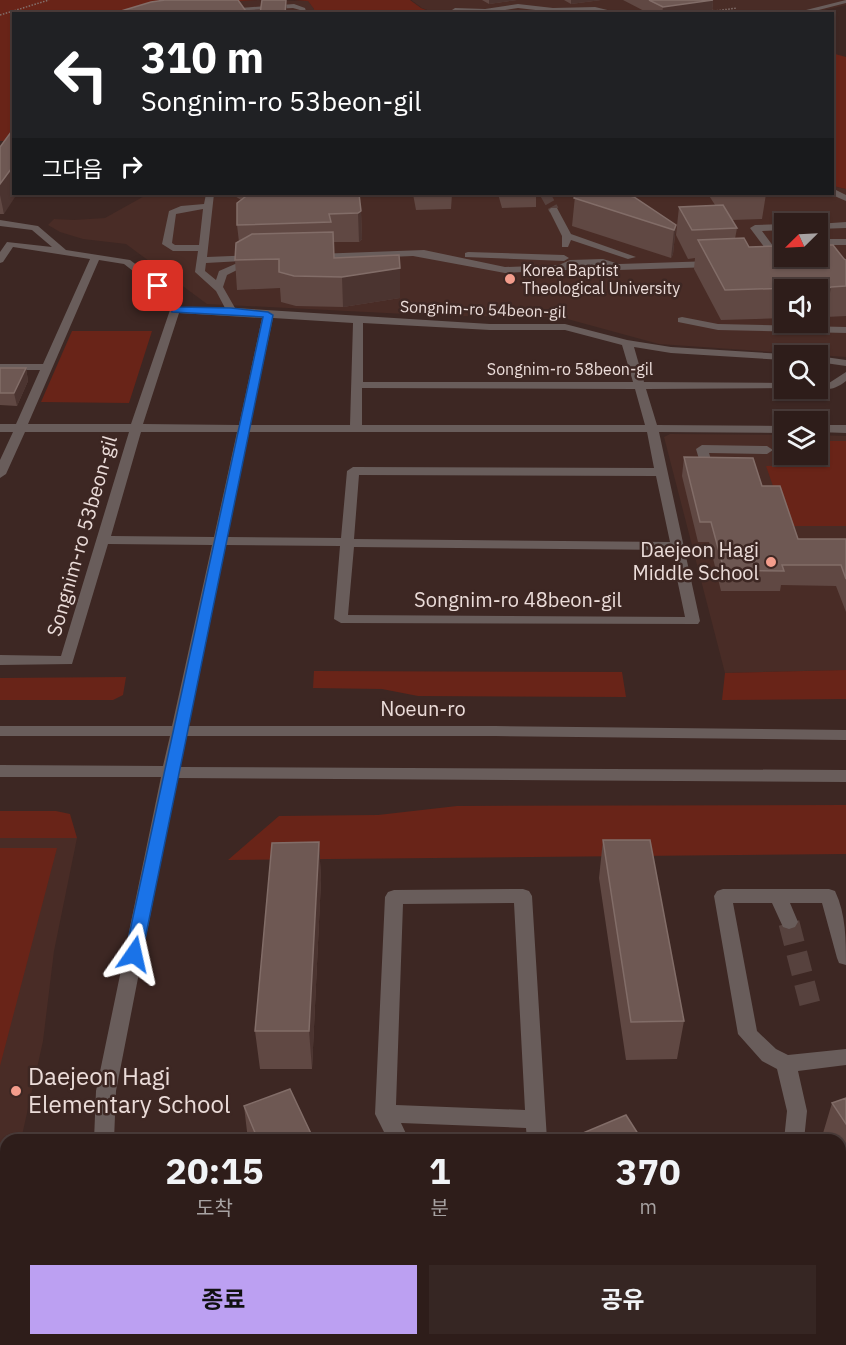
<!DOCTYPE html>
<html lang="ko">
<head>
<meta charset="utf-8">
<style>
  :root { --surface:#2e1d1a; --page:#362623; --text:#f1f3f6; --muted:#a7a2a2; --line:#493b39; --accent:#bca0f2 }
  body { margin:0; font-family:"IBM Plex Sans","Noto Sans KR",sans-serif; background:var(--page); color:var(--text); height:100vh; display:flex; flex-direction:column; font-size:22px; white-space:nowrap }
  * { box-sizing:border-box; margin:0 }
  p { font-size:20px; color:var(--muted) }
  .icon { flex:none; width:33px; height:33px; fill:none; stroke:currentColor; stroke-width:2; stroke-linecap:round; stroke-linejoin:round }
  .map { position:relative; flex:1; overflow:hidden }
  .side { position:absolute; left:0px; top:1134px; width:846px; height:212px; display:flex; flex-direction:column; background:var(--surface); border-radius:18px 18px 0 0; box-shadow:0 2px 4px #0004,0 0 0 2px var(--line) }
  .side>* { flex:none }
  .top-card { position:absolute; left:12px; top:12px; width:822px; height:183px; border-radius:0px; box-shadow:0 2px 4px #0004,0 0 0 2px var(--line); background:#202124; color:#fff; overflow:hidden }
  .needle { width:39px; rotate:246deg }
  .fabs { position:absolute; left:774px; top:213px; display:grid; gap:12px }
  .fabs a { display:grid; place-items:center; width:54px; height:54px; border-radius:0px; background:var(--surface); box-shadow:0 2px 4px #0004,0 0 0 2px var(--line); font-size:30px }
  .pin { position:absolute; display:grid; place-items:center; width:51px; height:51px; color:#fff; margin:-26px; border-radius:12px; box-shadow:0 3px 9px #0006 }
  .me { position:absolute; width:66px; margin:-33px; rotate:11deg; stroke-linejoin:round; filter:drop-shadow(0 0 4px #0008) }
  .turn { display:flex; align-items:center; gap:21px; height:126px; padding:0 30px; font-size:27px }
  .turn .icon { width:78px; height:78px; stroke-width:2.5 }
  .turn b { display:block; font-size:42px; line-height:51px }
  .then { display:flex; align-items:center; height:57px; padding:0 30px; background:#0003; gap:12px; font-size:22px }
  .eta { display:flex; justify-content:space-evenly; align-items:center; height:102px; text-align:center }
  .eta b { font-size:36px; font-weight:700; line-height:42px }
  .primary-button { display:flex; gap:12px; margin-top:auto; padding:12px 30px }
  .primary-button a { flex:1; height:69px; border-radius:0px; background:var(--accent); color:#111; font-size:24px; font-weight:700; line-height:69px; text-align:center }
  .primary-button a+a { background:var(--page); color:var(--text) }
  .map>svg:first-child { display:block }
  .built { fill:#492c26; fill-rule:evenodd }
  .green { fill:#692418 }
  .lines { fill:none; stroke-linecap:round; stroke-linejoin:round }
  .minor-tunnel-far1 { stroke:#57423e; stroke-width:10; stroke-dasharray:10 4.5; stroke-linecap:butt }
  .minor-tunnel { stroke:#57423e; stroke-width:21; stroke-dasharray:21 10; stroke-linecap:butt }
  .path { stroke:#83706c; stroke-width:1.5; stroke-dasharray:1.5 1.5; stroke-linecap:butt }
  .minor { fill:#695d5b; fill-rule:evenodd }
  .wall { fill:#604843 }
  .shaded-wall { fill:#4b3430 }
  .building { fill:#6e5853; stroke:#826d68; stroke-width:1.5 }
  .route { fill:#1a73e8; stroke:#114b97; stroke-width:1.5 }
  .poi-dot { fill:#f49d8c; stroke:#3d2723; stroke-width:2 }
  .labels { text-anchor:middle; stroke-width:5; stroke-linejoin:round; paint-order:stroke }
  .far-poi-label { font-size:16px; fill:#ebdcd9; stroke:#3d2723; text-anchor:start }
  .far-street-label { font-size:16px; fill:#ebdcd9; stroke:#3d2723 }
  .street-label { font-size:20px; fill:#ebdcd9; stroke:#3d2723 }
  .poi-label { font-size:20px; fill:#ebdcd9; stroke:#3d2723; text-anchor:end }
  .near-poi-label { font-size:24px; fill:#ebdcd9; stroke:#3d2723; text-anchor:start }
</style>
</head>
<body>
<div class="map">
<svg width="846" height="1345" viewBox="0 0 846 1345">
  <rect width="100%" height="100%" fill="#3d2723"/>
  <path class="built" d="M 257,0 L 308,1 L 314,9 L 314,13 L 136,14 L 180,5 Z
    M 411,0 L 846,0 L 846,5 L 808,14 L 617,14 L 592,10 L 534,14 L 437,14 L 422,8 Z
    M 833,186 L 846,189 L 846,357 L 659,344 L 560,317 L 445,316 L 207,304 L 126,244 L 83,239 L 60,232 L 48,225 L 54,219 L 74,220 L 105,218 L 148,194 L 832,194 ZM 784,224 L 818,224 L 818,256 L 784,256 ZM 784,290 L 818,290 L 818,322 L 784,322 Z
    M 670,434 L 784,435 L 784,454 L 818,454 L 818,435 L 846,436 L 846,670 L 725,673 L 664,437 Z
    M 0,838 L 77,838 L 54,951 L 43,1041 L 21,1140 L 6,1140 L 6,1267 L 0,1270 Z"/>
  <path class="green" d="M 0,0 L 257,0 L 180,5 L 136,13 L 14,14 L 13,141 L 0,141 Z
    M 294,0 L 410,0 L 421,8 L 434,13 L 314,13 L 314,9 L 308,1 Z
    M 835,54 L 846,57 L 846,189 L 833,186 L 832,55 Z
    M 72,331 L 152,331 L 129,403 L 41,402 Z
    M 777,441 L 784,441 L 784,454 L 818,454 L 818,441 L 846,441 L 846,526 L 787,526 L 766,466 L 785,466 Z
    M 846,670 L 846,699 L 722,700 L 725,673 Z
    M 314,671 L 622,672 L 626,697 L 418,696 L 382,689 L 313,688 Z
    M 126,677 L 123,695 L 113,700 L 0,700 L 0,678 Z
    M 846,805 L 846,854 L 228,860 L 279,816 L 378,815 L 457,806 Z
    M 0,811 L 56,811 L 70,814 L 77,838 L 0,838 Z
    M 0,848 L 57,848 L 0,1066 Z
    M 6,1267 L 6,1340 L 27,1340 L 29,1345 L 0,1345 L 0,1270 Z"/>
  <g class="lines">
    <path class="minor-tunnel-far1" d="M 545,194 L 554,210"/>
    <path class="minor-tunnel" d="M 789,923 L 811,1008"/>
    <path class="path" d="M 708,8 L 715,11 L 737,8
      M 0,15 L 49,0"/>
    <path class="minor" d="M 846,0 L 846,3 L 803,14 L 790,14 Z
      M 294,4 L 305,8 L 307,14 L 301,14 L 300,10 L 293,8 L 249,10 L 252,14 L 245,14 L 240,8 Z
      M 518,4 L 553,8 L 595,7 L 624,14 L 595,11 L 553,12 L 518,8 L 485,13 L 452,10 L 455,8 L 485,9 Z
      M 832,188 L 846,195 L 846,201 L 830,194 L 832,194 Z
      M 206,194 L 214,194 L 207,257 L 256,255 L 261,258 L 227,275 L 223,287 L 235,308 L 490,324 L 565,324 L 627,340 L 671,347 L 784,354 L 788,356 L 784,356 L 784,360 L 671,353 L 634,347 L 644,382 L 784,383 L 784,388 L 788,388 L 646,389 L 657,425 L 784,426 L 784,433 L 659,432 L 700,621 L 698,624 L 341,623 L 334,619 L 340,546 L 225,545 L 188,726 L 495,726 L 846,730 L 846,740 L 495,736 L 186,736 L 179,767 L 846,770 L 846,782 L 177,778 L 116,1091 L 114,1140 L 94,1140 L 96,1091 L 161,777 L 0,777 L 0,765 L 163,766 L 170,736 L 0,736 L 0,726 L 172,726 L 212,545 L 108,544 L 72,664 L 0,665 L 0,655 L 61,656 L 129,432 L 25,432 L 6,474 L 0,478 L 0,460 L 13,432 L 0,432 L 0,424 L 16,424 L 40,370 L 0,370 L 0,364 L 43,364 L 90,259 L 13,247 L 3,262 L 0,263 L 0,252 L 7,242 L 52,247 L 32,230 L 0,226 L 0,220 L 38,226 L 66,250 L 130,260 L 178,296 L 180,307 L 225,308 L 216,291 L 195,272 L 198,251 L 173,251 L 162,244 L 169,211 L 181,206 L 204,204 ZM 203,209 L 199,245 L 175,245 L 172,243 L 176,214 ZM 99,260 L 124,264 L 169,299 L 170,310 L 131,424 L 28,424 ZM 242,261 L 219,271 L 216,280 L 205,271 L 206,263 ZM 179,313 L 262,318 L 239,425 L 143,424 ZM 273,318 L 353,323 L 350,425 L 250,425 ZM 363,323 L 490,330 L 565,330 L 622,345 L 633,382 L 363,382 ZM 362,388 L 635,389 L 645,425 L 362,425 ZM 141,432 L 237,432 L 214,537 L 111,536 ZM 249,432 L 647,432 L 654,468 L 353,467 L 347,471 L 341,538 L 227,537 ZM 359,475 L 656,476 L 670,542 L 354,539 ZM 354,547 L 671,550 L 685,617 L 348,615 Z
      M 551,208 L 557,208 L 571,234 L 636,257 L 628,259 L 571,240 L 568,247 L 562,247 L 562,236 L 549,210 Z
      M 846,222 L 846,228 L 818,229 L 817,224 Z
      M 784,224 L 784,230 L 762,231 L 782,258 L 777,261 L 774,260 L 750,228 L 755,225 Z
      M 818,239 L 846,239 L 846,245 L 818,245 Z
      M 424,250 L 505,267 L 559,265 L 570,260 L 603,259 L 619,264 L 713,261 L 718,264 L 713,267 L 618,270 L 602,265 L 573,266 L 567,270 L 505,273 L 413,256 L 316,260 L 311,257 L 316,254 Z
      M 468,252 L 564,255 L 569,258 L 564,261 L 465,257 L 465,253 Z
      M 682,317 L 718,324 L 846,327 L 846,333 L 718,330 L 678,322 L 678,318 Z
      M 818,356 L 846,360 L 846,366 L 818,362 Z
      M 846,372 L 846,381 C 836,389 828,391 814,388 L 818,388 L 818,383 L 829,383 Z
      M 818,425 L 846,425 L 846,433 L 818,432 Z
      M 702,445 L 767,446 L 773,450 L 767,454 L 709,453 L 713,466 L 707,470 L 701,466 L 696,449 Z
      M 523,889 L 529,891 L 532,896 L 547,1140 L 527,1140 L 526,1128 L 401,1123 L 409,1140 L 388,1140 L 375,1114 L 385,897 L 388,892 L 394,890 ZM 514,903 L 525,1110 L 396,1105 L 403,904 Z
      M 723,889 L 829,889 L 835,891 C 846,914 846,940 846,965 L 839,963 L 837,958 L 822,903 L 790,903 L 798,922 L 795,927 L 789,929 L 783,927 L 772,903 L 733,903 L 757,1031 L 776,1049 L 788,1055 L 846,1049 L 846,1065 L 798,1071 L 807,1111 L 804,1140 L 784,1140 L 787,1111 L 777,1069 L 762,1061 L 738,1034 L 714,896 L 717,891 Z
      M 112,1340 L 136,1340 L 138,1345 L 114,1345 Z
      M 491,1340 L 515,1340 L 517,1345 L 493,1345 Z
      M 572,1340 L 605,1340 L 603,1345 L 569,1345 Z
      M 776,1340 L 800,1340 L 803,1345 L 778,1345 Z"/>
  </g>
  <path class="wall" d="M 482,0 L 517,0 L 489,4 Z
    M 564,0 L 601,0 L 571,4 Z
    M 623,0 L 713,0 L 712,13 L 650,14 Z
    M 0,147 L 4,214 L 0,214 Z
    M 232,194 L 359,194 L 361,211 L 362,239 L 359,242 L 333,242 L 334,258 L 400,298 L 343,307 L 296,306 L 281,302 L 280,288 L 237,290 L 235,260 L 239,242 L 237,225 L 241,200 Z
    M 413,194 L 452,194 L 451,209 L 416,210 Z
    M 498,194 L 536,194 L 536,207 L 502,208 Z
    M 574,194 L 621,194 L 676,225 L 673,254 L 671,258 L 572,226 L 575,196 Z
    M 708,194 L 766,194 L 762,219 L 732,220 L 737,228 L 735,239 L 749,247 L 846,260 L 846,316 L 826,317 L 816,324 L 809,322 L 818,322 L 818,290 L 784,290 L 784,318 L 721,320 L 694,269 L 695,258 L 688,259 L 676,235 L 679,207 L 715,205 Z
    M 0,368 L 26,368 L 28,381 L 17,406 L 0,405 Z
    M 684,457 L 762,486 L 798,539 L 846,539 L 846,612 L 836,586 L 781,585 L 780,591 L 721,591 L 709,542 L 698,542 L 682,476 Z
    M 603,840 L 684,1021 L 677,1059 L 626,1060 L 599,878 Z
    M 319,842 L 321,880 L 312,1069 L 260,1069 L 255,1031 Z
    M 846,1098 L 846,1179 L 840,1170 L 840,1140 L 821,1140 L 832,1103 Z
    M 244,1106 L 314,1140 L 248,1140 Z
    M 330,1340 L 395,1340 L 396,1345 L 332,1345 Z"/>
  <path class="shaded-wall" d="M 286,0 L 287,14 L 285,14 Z
    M 489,0 L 517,0 L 489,4 Z
    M 571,0 L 601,0 L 571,4 Z
    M 713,0 L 712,13 L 662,14 L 663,7 Z
    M 14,165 L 14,194 L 17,194 L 4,214 L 0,195 L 0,184 Z
    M 361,211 L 362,239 L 359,242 L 358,213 Z
    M 676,225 L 673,254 L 671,258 L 674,230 Z
    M 400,268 L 400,298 L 343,307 L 342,277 Z
    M 831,287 L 826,317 L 816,324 L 816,322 L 818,322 L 818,315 L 821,294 Z
    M 26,368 L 28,381 L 17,406 L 14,393 Z
    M 319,842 L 321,880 L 312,1069 L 309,1031 Z
    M 346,1340 L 395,1340 L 396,1345 L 343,1345 L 343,1341 Z"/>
  <path class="building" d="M 165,0 L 238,0 L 248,14 L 111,14 L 151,2 Z
    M 262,0 L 286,0 L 285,14 L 260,14 Z
    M 649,0 L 713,0 L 663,7 Z
    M 14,128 L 14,165 L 0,184 L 0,147 Z
    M 249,194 L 359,194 L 361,211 L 358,213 L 329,214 L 331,222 L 237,225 L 237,203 Z
    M 575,194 L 621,194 L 634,197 L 676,225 L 674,230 L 574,198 Z
    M 723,205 L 737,228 L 692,230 L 679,207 Z
    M 333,232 L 334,258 L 399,255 L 400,268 L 342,277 L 294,276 L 279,272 L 279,259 L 235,260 L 236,243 L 252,234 Z
    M 744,238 L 749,247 L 776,246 L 784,242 L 784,256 L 818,256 L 818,245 L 833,245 L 844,259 L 846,260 L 846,286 L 831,287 L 821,294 L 818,293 L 818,290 L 802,290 L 794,288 L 725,290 L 698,240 Z
    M 0,368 L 26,368 L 14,393 L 0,393 Z
    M 684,457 L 753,458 L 762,486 L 780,486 L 798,539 L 846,539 L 846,579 L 841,565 L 782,565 L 784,571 L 724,570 L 711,522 L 700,522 Z
    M 603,840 L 650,840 L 684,1021 L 631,1022 Z
    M 319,842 L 309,1031 L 255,1031 L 272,843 Z
    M 290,1089 L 314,1140 L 258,1140 L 244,1106 Z
    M 846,1098 L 846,1124 L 832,1103 Z
    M 626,1115 L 642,1140 L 581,1140 L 578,1135 Z"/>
  <path class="route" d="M 155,284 L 162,284 L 177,296 L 179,307 L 231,308 L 268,312 L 273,315 L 142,954 L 139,959 L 134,961 L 128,959 L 125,954 L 263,317 L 172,312 L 170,299 L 155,288 Z"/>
  <g class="poi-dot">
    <circle cx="510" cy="279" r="6"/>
    <circle cx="771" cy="562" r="6"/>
    <circle cx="16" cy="1091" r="6"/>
  </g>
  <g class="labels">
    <g class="far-poi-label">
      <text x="522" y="276">Korea Baptist<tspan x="522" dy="18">Theological University</tspan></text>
    </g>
    <g class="far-street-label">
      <text transform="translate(483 309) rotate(2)" y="6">Songnim-ro 54beon-gil</text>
      <text x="570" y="375">Songnim-ro 58beon-gil</text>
    </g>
    <g class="street-label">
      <text transform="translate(82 536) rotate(-74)" y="7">Songnim-ro 53beon-gil</text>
      <text x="518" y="607">Songnim-ro 48beon-gil</text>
      <text x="423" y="716">Noeun-ro</text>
    </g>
    <g class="poi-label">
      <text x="759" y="557">Daejeon Hagi<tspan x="759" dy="23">Middle School</tspan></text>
    </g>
    <g class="near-poi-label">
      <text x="28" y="1085">Daejeon Hagi<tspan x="28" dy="28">Elementary School</tspan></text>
    </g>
  </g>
</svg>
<div class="fabs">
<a><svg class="needle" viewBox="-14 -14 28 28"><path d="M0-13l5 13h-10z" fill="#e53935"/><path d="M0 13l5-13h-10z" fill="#a7a2a2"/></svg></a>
<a><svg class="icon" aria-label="sound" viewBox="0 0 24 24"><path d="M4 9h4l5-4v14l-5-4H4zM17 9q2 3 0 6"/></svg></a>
<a><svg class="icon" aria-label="search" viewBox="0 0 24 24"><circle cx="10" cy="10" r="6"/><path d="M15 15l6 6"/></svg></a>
<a><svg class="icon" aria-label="layers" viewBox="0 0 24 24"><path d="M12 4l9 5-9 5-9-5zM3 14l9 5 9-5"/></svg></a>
</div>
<div class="pin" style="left:158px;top:286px;background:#d93025"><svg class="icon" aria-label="arrive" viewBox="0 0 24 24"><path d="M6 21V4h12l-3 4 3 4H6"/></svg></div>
<svg class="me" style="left:134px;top:954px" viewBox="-20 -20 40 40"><path d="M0-17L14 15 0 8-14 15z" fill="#1a73e8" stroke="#fff" stroke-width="4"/></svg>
<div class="top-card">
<div class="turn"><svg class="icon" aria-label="left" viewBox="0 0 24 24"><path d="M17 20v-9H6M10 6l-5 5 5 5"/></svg><div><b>310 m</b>Songnim-ro 53beon-gil</div></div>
<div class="then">그다음<svg class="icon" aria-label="right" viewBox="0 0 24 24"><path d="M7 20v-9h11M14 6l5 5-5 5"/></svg></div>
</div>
<section class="side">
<div class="eta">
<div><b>20:15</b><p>도착</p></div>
<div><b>1</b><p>분</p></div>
<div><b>370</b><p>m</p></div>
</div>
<div class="primary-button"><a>종료</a><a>공유</a></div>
</section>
</div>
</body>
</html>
